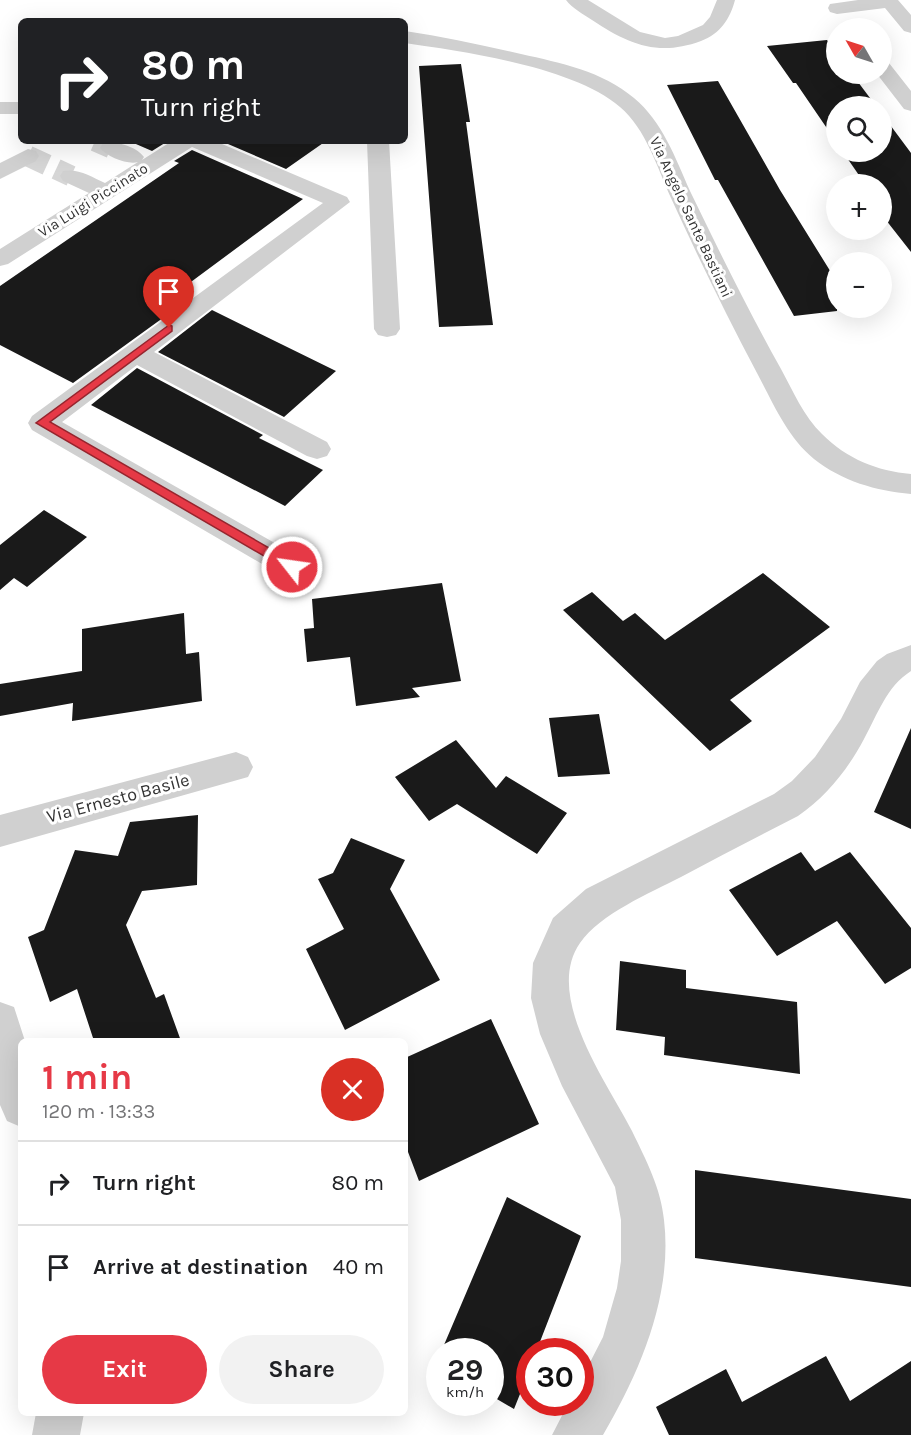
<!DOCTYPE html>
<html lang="en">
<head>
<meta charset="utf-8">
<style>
  :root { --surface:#fff; --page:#f2f2f2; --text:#202124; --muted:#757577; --line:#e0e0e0; --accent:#e63946 }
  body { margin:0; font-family:Karla,sans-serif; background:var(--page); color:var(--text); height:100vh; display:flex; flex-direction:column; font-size:22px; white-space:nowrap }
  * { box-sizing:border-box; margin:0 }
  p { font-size:20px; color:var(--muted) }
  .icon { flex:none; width:33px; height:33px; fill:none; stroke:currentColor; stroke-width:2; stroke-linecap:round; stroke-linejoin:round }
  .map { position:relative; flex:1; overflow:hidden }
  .side { position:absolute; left:18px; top:1038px; width:390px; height:378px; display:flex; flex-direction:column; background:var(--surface); border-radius:9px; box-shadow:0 6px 24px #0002 }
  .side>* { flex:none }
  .hud { position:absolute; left:18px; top:18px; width:390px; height:126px; border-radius:9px; box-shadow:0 6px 24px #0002; background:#202124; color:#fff; overflow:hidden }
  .needle { width:39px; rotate:309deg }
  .controls { position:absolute; left:826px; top:18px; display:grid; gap:12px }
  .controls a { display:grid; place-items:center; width:66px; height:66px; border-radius:50%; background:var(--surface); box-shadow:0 6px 24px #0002; font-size:30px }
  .speed { position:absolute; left:426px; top:1338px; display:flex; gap:12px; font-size:30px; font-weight:700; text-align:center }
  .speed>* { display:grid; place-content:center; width:78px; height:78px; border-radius:50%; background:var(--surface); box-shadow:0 6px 24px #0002; line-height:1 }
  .speed small { font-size:15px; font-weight:400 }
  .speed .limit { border:9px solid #d22; background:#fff; color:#111 }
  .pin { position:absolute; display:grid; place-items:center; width:51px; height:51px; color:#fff; margin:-62px -26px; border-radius:50% 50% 50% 0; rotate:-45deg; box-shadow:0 0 6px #0007 }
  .pin .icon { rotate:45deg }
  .me { position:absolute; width:66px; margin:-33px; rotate:300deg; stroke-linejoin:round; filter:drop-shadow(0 0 4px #0008) }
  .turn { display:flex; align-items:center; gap:21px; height:126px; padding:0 24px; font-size:27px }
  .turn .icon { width:78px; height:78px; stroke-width:2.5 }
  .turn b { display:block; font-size:42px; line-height:51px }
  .round { display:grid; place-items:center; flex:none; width:63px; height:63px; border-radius:32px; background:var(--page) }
  .summary { display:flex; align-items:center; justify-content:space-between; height:102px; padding:0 24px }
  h1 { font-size:36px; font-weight:700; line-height:45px; color:var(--accent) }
  .primary-button { display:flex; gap:12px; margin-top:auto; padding:12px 24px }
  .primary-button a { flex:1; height:69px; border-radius:36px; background:var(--accent); color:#fff; font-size:24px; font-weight:700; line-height:69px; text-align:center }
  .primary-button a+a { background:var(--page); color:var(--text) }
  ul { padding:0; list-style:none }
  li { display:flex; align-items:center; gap:18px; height:84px; padding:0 24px; border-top:2px solid var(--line) }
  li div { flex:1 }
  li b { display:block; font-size:22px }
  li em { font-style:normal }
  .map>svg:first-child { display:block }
  .building { fill:#1a1a1a }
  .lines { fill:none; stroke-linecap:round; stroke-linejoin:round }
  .minor-tunnel { stroke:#d6d6d6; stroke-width:21; stroke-dasharray:21 10; stroke-linecap:butt }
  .minor { fill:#d0d0d0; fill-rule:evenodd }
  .route { fill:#e63946; stroke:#96252e; stroke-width:1.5 }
  .labels { text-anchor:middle; stroke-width:6; stroke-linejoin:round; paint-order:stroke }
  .far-street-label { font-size:15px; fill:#333; stroke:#fff }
  .street-label { font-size:18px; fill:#333; stroke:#fff }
</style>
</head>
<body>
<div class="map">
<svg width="911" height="1435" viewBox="0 0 911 1435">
  <rect width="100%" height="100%" fill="#fff"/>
  <path class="building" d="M 827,40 L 837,53 L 837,74 L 852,74 L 876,106 L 837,106 L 837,143 L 796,83 L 793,83 L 767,46 Z
    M 461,64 L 470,122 L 466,122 L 493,325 L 439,327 L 419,66 Z
    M 718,81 L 780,190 L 837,282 L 837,311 L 794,316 L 718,180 L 715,180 L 667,85 Z
    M 882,114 L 911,153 L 911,252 L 882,215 L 882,184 L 865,184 L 843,152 L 882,152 Z
    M 129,141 L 168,141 L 152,151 Z
    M 221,141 L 326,141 L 286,169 Z
    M 192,150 L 303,199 L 176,293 L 189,299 L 73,383 L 0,345 L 0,286 L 179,163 L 174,161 Z
    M 212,310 L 336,371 L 284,417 L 158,352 Z
    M 137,368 L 263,435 L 259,438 L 323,470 L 285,506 L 91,405 Z
    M 44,510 L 87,537 L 27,587 L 14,578 L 0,590 L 0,545 Z
    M 763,573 L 830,627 L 730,700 L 752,721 L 710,751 L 563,610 L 592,592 L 623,621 L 635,613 L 665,640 Z
    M 442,583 L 461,681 L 412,688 L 420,697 L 356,706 L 350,657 L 307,662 L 304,629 L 314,628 L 312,599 Z
    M 184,613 L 186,654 L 199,652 L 202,701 L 72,721 L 73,703 L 0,716 L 0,684 L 82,671 L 82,629 Z
    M 599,714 L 610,774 L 558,777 L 549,718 Z
    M 911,728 L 911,829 L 874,812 Z
    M 456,740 L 496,788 L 506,776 L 567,813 L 537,854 L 457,804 L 429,821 L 395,777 Z
    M 198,815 L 197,885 L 142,891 L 126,925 L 156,998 L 164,994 L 181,1041 L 94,1041 L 77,989 L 50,1002 L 28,937 L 44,930 L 75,850 L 118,856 L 130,822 Z
    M 351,838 L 405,860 L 390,889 L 440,980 L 345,1030 L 306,949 L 344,929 L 318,879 L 333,873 Z
    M 801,852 L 815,871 L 850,852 L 911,928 L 911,968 L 885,984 L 837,921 L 777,956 L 729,890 Z
    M 620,961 L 686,970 L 686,988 L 797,1002 L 800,1074 L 664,1055 L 665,1037 L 616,1030 Z
    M 491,1019 L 539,1124 L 419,1181 L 405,1144 L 405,1058 Z
    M 695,1170 L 911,1199 L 911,1287 L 695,1258 Z
    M 507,1197 L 581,1236 L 536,1352 L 530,1352 L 530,1369 L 514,1409 L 490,1395 L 490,1352 L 441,1352 Z
    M 826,1356 L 850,1401 L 911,1361 L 911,1435 L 669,1435 L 656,1407 L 726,1369 L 742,1402 Z"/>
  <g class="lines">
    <path class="minor-tunnel" d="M 95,141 L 111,148
      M 28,156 L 71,176"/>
    <path class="minor" d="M 566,0 L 588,0 L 640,32 L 665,38 L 678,36 L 703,25 L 710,17 L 717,0 L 735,0 C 730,19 720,34 701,41 C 658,57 628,44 592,20 C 583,14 572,8 566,0 Z
      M 858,0 L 898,0 L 911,15 L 911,33 L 904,31 L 885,8 L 837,14 L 830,12 L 828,8 L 830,4 Z
      M 405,31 C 444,37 482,45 521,54 C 561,63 602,71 634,98 C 662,121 676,159 690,191 C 719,251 748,310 781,369 C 793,391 804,417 822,434 C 847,459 877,471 911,474 L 911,494 C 876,491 842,481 814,459 C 787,437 773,403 757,373 C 726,315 698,257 671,198 C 657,167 646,129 620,107 C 574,67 466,52 405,43 Z
      M 882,61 L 889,63 L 911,91 L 911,111 L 904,109 L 877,74 L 882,74 Z
      M 0,102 L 21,102 L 21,114 L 0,114 Z
      M 172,141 L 215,141 L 347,197 L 350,202 L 154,352 L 327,442 L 331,449 L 327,456 L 317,459 L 307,456 L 137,365 L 62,422 L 303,559 L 307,567 L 303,575 L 292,578 L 281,575 L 32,430 L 28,423 L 32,416 L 323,203 L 192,147 L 8,264 L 0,266 L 0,249 L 89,193 L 63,181 L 60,176 L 63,171 C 78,168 92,177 105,183 L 138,162 C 128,165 107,157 100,148 L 103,143 C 115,140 137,147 144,157 L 142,160 Z
      M 367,141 L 389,141 L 400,329 L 396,335 L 387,337 L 378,335 L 374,329 Z
      M 28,149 L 36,151 L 39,156 L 36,161 L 0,179 L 0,163 Z
      M 911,645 L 911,671 C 886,687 878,714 864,739 C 848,769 827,796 798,816 C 759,836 720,856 681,877 C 650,893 600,914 580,943 C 543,996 608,1084 632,1131 C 646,1160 661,1188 664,1220 C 673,1295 640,1372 603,1435 L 552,1435 L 569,1402 L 580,1402 L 580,1382 L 603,1337 L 617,1288 L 621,1261 L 621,1220 L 615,1187 L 562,1086 L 540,1034 L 531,998 L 533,963 L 553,918 L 586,889 L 774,794 L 792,781 L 815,757 L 841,719 L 860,682 L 877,661 L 887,654 Z
      M 236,752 L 248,757 L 253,767 L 248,777 L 0,847 L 0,815 Z
      M 0,1002 L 14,1007 L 25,1041 L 21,1041 L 21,1127 L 7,1121 L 0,1105 Z
      M 36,1413 L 84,1413 L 80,1435 L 32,1435 Z"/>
  </g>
  <path class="route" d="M 169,325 L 172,326 L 172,331 L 50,422 L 297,564 L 299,567 L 297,570 L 288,570 L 36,423 Z"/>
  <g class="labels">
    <g class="far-street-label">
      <text transform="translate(93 200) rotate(-32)" y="5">Via Luigi Piccinato</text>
      <text transform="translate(691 217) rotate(65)" y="5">Via Angelo Sante Bastiani</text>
    </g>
    <g class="street-label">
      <text transform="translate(118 798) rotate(-15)" y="6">Via Ernesto Basile</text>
    </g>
  </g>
</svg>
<div class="controls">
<a><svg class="needle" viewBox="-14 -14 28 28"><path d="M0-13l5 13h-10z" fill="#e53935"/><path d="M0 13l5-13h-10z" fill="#757577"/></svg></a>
<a><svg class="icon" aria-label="search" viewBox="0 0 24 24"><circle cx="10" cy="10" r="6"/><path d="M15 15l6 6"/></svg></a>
<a>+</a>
<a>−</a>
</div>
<div class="speed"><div>29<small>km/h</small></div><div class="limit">30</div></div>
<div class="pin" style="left:169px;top:328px;background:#d93025"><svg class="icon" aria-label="arrive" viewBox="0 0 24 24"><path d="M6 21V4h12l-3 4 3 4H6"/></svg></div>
<svg class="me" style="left:292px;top:567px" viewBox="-20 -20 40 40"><circle r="17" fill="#e63946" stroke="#fff" stroke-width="3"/><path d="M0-11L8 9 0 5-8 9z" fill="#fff"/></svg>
<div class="hud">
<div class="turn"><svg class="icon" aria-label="right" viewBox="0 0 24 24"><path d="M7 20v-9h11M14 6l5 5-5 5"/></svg><div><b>80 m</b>Turn right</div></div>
</div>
<section class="side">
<div class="summary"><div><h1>1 min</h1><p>120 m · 13:33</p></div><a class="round" style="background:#d93025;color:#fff"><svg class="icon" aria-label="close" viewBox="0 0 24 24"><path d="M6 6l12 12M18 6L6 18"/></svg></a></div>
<ul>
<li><svg class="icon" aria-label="right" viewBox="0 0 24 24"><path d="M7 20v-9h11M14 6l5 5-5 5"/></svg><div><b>Turn right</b></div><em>80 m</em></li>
<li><svg class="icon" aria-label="arrive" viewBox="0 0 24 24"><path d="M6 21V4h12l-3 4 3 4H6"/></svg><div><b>Arrive at destination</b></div><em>40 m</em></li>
</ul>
<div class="primary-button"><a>Exit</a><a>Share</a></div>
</section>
</div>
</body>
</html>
